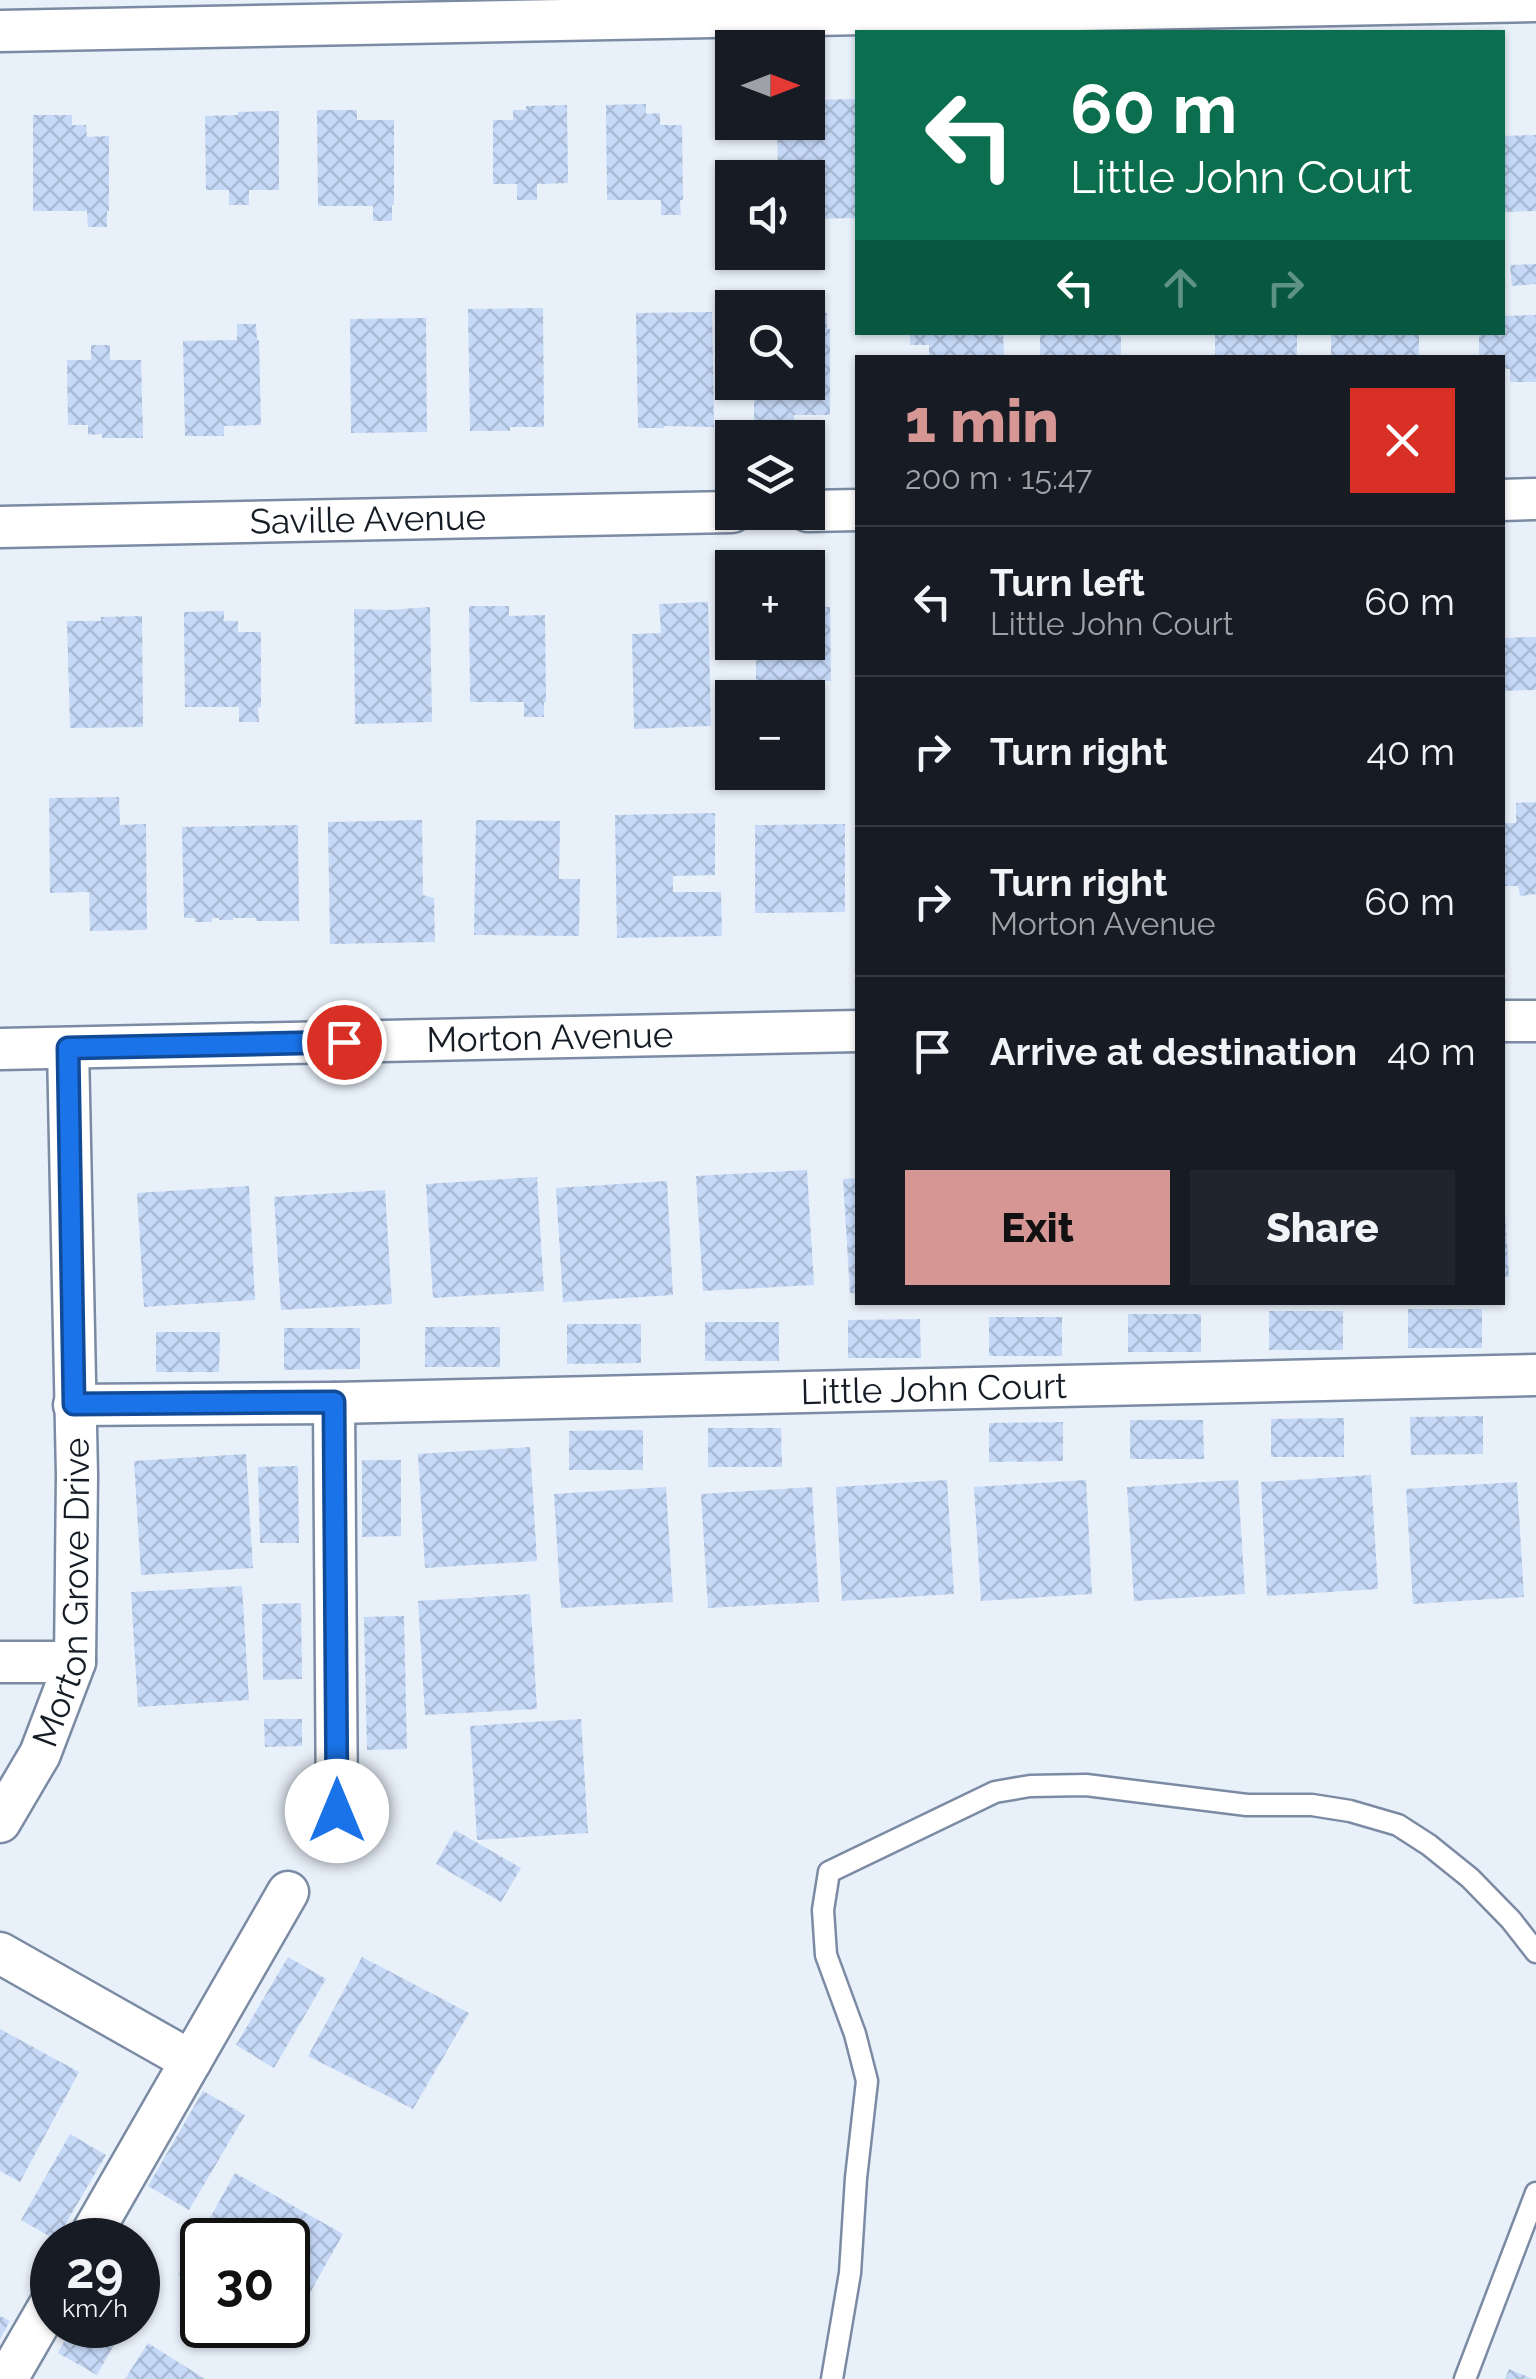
<!DOCTYPE html>
<html lang="en">
<head>
<meta charset="utf-8">
<style>
  :root { --surface:#171b24; --page:#20242c; --text:#f1f3f6; --muted:#9ea1a6; --line:#363941; --accent:#d59694 }
  body { margin:0; font-family:Raleway,sans-serif; background:var(--page); color:var(--text); height:100vh; display:flex; flex-direction:column; font-size:38px; white-space:nowrap }
  * { box-sizing:border-box; margin:0 }
  p { font-size:32px; color:var(--muted) }
  .icon { flex:none; width:55px; height:55px; fill:none; stroke:currentColor; stroke-width:2; stroke-linecap:round; stroke-linejoin:round }
  .map { position:relative; flex:1; overflow:hidden }
  .details { position:absolute; left:855px; top:355px; width:650px; height:950px; display:flex; flex-direction:column; background:var(--surface); border-radius:0px; box-shadow:0 2px 8px #0004 }
  .details>* { flex:none }
  .banner { position:absolute; left:855px; top:30px; width:650px; height:305px; border-radius:0px; box-shadow:0 2px 8px #0004; background:#0b6e4f; color:#fff; overflow:hidden }
  .needle { width:65px; rotate:90deg }
  .buttons { position:absolute; left:715px; top:30px; display:grid; gap:20px }
  .buttons a { display:grid; place-items:center; width:110px; height:110px; border-radius:0px; background:var(--surface); box-shadow:0 2px 8px #0004; font-size:50px }
  .speed { position:absolute; left:30px; top:2218px; display:flex; gap:20px; font-size:50px; font-weight:700; text-align:center }
  .speed>* { display:grid; place-content:center; width:130px; height:130px; border-radius:50%; background:var(--surface); box-shadow:0 2px 8px #0004; line-height:1 }
  .speed small { font-size:25px; font-weight:400 }
  .speed .limit { border:5px solid #111; border-radius:15px; background:#fff; color:#111 }
  .pin { position:absolute; display:grid; place-items:center; width:85px; height:85px; color:#fff; margin:-42px; border:5px solid #fff; border-radius:50%; box-shadow:0 2px 10px #0007 }
  .me { position:absolute; width:110px; margin:-55px; rotate:0deg; stroke-linejoin:round; filter:drop-shadow(0 0 8px #0008) }
  .turn { display:flex; align-items:center; gap:35px; height:210px; padding:0 50px; font-size:45px }
  .turn .icon { width:130px; height:130px; stroke-width:2.5 }
  .turn b { display:block; font-size:70px; line-height:85px }
  .lanes { display:flex; align-items:center; height:95px; padding:0 50px; background:#0003; justify-content:center; gap:50px; direction:ltr }
  .lanes .off { opacity:.35 }
  .round { display:grid; place-items:center; flex:none; width:105px; height:105px; border-radius:0px; background:var(--page) }
  .summary { display:flex; align-items:center; justify-content:space-between; height:170px; padding:0 50px }
  h1 { font-size:60px; font-weight:800; line-height:75px; color:var(--accent) }
  .action { display:flex; gap:20px; margin-top:auto; padding:20px 50px }
  .action a { flex:1; height:115px; border-radius:0px; background:var(--accent); color:#111; font-size:40px; font-weight:800; line-height:115px; text-align:center }
  .action a+a { background:var(--page); color:var(--text) }
  ul { padding:0; list-style:none }
  li { display:flex; align-items:center; gap:30px; height:150px; padding:0 50px; border-top:2px solid var(--line) }
  li div { flex:1 }
  li b { display:block; font-size:38px }
  li em { font-style:normal }
  .map>svg:first-child { display:block }
  .building { fill:url(#building-cross-hatch) }
  .lines { fill:none; stroke-linecap:round; stroke-linejoin:round }
  .lane-casing { stroke:#7b8ba3; stroke-width:25 }
  .street-casing { stroke:#7b8ba3; stroke-width:45 }
  .lane { stroke:#fff; stroke-width:20 }
  .street { stroke:#fff; stroke-width:40 }
  .route-casing { stroke:#114b97; stroke-width:25 }
  .route { stroke:#1a73e8; stroke-width:18 }
  .labels { text-anchor:middle; stroke-width:9; stroke-linejoin:round; paint-order:stroke }
  .street-label { font-size:35px; fill:#151c25; stroke:#e8f0fa }
</style>
</head>
<body>
<div class="map">
<svg width="1536" height="2379" viewBox="0 0 1536 2379">
  <defs>
    <pattern id="building-cross-hatch" width="8" height="8" patternUnits="userSpaceOnUse" patternTransform="scale(2.5)"><rect width="8" height="8" fill="#c6daf8"/><path d="M0 0l8 8M0 8l8-8" fill="none" stroke="#a9bad4"/></pattern>
  </defs>
  <rect width="100%" height="100%" fill="#e8f0fa"/>
  <path class="building" d="M 858,99 L 858,218 L 808,219 L 808,178 L 778,178 L 777,122 L 808,122 L 808,100 Z
    M 646,104 L 646,114 L 660,113 L 660,125 L 682,125 L 683,200 L 680,200 L 681,215 L 661,215 L 661,200 L 607,200 L 606,105 Z
    M 567,105 L 568,183 L 537,184 L 537,200 L 517,200 L 517,184 L 493,184 L 493,120 L 513,120 L 513,110 L 526,110 L 526,106 Z
    M 317,110 L 357,110 L 357,120 L 394,120 L 394,205 L 392,205 L 392,221 L 373,221 L 373,206 L 318,206 Z
    M 279,111 L 279,190 L 249,190 L 249,205 L 229,205 L 229,190 L 206,190 L 205,116 L 238,115 L 238,112 Z
    M 33,115 L 72,115 L 72,125 L 86,125 L 87,137 L 109,136 L 109,211 L 107,211 L 107,227 L 88,227 L 87,211 L 33,211 Z
    M 1536,135 L 1536,211 L 1502,212 L 1502,136 Z
    M 1536,264 L 1536,284 L 1512,286 L 1510,265 Z
    M 543,308 L 544,427 L 510,427 L 510,431 L 470,431 L 468,309 Z
    M 712,312 L 714,427 L 664,426 L 664,428 L 638,428 L 636,313 Z
    M 808,313 L 827,313 L 827,329 L 830,329 L 830,415 L 794,415 L 794,425 L 754,426 L 754,382 L 808,382 Z
    M 1536,315 L 1536,382 L 1510,382 L 1510,369 L 1502,369 L 1502,358 L 1479,358 L 1479,332 L 1502,332 L 1502,316 Z
    M 426,318 L 427,432 L 351,433 L 350,319 Z
    M 237,324 L 256,324 L 257,340 L 259,340 L 261,425 L 224,426 L 224,436 L 185,436 L 183,341 L 237,340 Z
    M 910,332 L 1003,332 L 1004,358 L 929,358 L 929,345 L 910,345 Z
    M 1040,332 L 1121,332 L 1121,358 L 1040,358 Z
    M 1215,332 L 1297,332 L 1297,358 L 1215,358 Z
    M 1331,332 L 1419,332 L 1419,358 L 1331,358 Z
    M 91,345 L 110,345 L 110,360 L 141,360 L 143,438 L 102,438 L 102,434 L 88,435 L 88,425 L 68,425 L 67,360 L 91,360 Z
    M 708,602 L 711,726 L 634,729 L 632,634 L 661,633 L 659,604 Z
    M 469,606 L 509,606 L 509,616 L 545,615 L 546,702 L 544,702 L 544,717 L 524,717 L 524,702 L 470,702 Z
    M 430,607 L 432,722 L 355,724 L 354,609 L 390,610 Z
    M 808,607 L 830,607 L 831,681 L 807,681 L 807,696 L 788,696 L 788,681 L 756,682 L 756,642 L 808,642 Z
    M 224,611 L 224,621 L 238,621 L 238,632 L 261,632 L 261,707 L 258,707 L 259,722 L 239,722 L 239,707 L 185,707 L 184,612 Z
    M 142,616 L 143,727 L 70,728 L 67,621 L 101,621 L 101,617 Z
    M 1536,637 L 1536,690 L 1502,691 L 1502,638 Z
    M 119,797 L 120,825 L 146,824 L 147,930 L 90,931 L 89,892 L 50,893 L 49,798 Z
    M 1536,802 L 1536,894 L 1520,896 L 1518,886 L 1502,886 L 1502,823 L 1516,823 L 1516,803 Z
    M 715,813 L 715,875 L 673,876 L 673,892 L 721,892 L 722,936 L 617,938 L 615,815 Z
    M 422,820 L 423,895 L 434,898 L 435,942 L 330,944 L 328,822 Z
    M 476,820 L 560,821 L 559,879 L 580,879 L 579,936 L 474,935 Z
    M 845,824 L 845,912 L 755,913 L 755,825 Z
    M 298,825 L 299,921 L 256,921 L 256,918 L 233,918 L 233,920 L 219,920 L 219,918 L 212,918 L 212,922 L 195,922 L 195,918 L 184,918 L 182,827 Z
    M 807,1170 L 814,1285 L 703,1291 L 696,1176 Z
    M 537,1177 L 544,1291 L 433,1298 L 426,1184 Z
    M 858,1178 L 858,1293 L 850,1293 L 843,1179 Z
    M 667,1181 L 673,1295 L 563,1302 L 556,1188 Z
    M 249,1186 L 255,1300 L 144,1307 L 137,1193 Z
    M 385,1190 L 392,1304 L 281,1310 L 274,1197 Z
    M 1502,1212 L 1505,1212 L 1509,1277 L 1502,1277 Z
    M 1408,1309 L 1482,1309 L 1482,1348 L 1408,1348 Z
    M 1269,1311 L 1343,1311 L 1343,1350 L 1269,1350 Z
    M 1128,1314 L 1201,1314 L 1201,1352 L 1128,1352 Z
    M 989,1317 L 1062,1317 L 1062,1356 L 989,1356 Z
    M 920,1319 L 921,1358 L 848,1358 L 848,1320 Z
    M 705,1322 L 779,1322 L 779,1361 L 705,1361 Z
    M 567,1324 L 641,1324 L 641,1363 L 567,1364 Z
    M 425,1327 L 500,1327 L 500,1367 L 425,1367 Z
    M 284,1328 L 360,1328 L 360,1369 L 284,1370 Z
    M 156,1332 L 220,1332 L 219,1372 L 156,1372 Z
    M 1483,1416 L 1483,1454 L 1411,1455 L 1410,1417 Z
    M 1344,1418 L 1344,1457 L 1271,1457 L 1271,1419 Z
    M 1130,1420 L 1203,1420 L 1204,1459 L 1130,1459 Z
    M 1063,1422 L 1063,1461 L 989,1462 L 989,1423 Z
    M 708,1428 L 781,1428 L 782,1467 L 708,1467 Z
    M 643,1430 L 643,1470 L 569,1470 L 569,1431 Z
    M 530,1447 L 537,1561 L 425,1568 L 418,1454 Z
    M 246,1454 L 253,1568 L 141,1575 L 134,1461 Z
    M 362,1460 L 401,1460 L 401,1536 L 362,1537 Z
    M 298,1466 L 299,1543 L 260,1543 L 258,1467 Z
    M 1371,1475 L 1378,1589 L 1267,1596 L 1261,1482 Z
    M 947,1480 L 954,1594 L 842,1601 L 836,1487 Z
    M 1086,1480 L 1092,1594 L 981,1601 L 974,1487 Z
    M 1238,1480 L 1245,1594 L 1134,1601 L 1127,1487 Z
    M 1517,1482 L 1524,1597 L 1413,1604 L 1406,1489 Z
    M 666,1487 L 673,1602 L 561,1608 L 554,1494 Z
    M 812,1487 L 819,1602 L 708,1608 L 701,1494 Z
    M 242,1586 L 249,1700 L 138,1707 L 131,1592 Z
    M 530,1594 L 537,1709 L 425,1715 L 418,1601 Z
    M 301,1603 L 302,1679 L 263,1680 L 262,1604 Z
    M 404,1616 L 407,1749 L 367,1750 L 364,1617 Z
    M 264,1719 L 302,1719 L 302,1746 L 265,1747 Z
    M 581,1719 L 588,1833 L 477,1840 L 470,1726 Z
    M 455,1830 L 521,1868 L 501,1902 L 436,1864 Z
    M 288,1957 L 326,1979 L 274,2068 L 236,2045 Z
    M 362,1957 L 469,2013 L 413,2109 L 308,2056 Z
    M 0,2029 L 79,2072 L 20,2182 L 0,2171 Z
    M 203,2091 L 245,2115 L 189,2210 L 148,2186 Z
    M 70,2134 L 106,2155 L 56,2240 L 21,2220 Z
    M 235,2173 L 343,2234 L 285,2337 L 264,2325 L 288,2325 L 288,2240 L 202,2240 L 202,2290 L 178,2275 Z
    M 0,2316 L 10,2321 L 0,2339 Z
    M 73,2325 L 125,2325 L 97,2375 L 58,2353 Z
    M 148,2343 L 205,2379 L 125,2379 Z
    M 1509,2369 L 1533,2379 L 1505,2379 Z"/>
  <g class="lines">
    <defs>
      <path id="lane" d="M 832,2379 L 850,2273 L 856,2178 L 867,2081 L 855,2034 L 826,1955 L 823,1910 L 829,1872 L 995,1792 L 1030,1786 L 1086,1785 L 1247,1805 L 1312,1805 L 1350,1811 L 1398,1825 L 1429,1845 L 1470,1878 L 1511,1920 L 1536,1952
        M 1465,2379 L 1536,2193"/>
      <g id="street">
        <path d="M 0,31 L 1536,1"/>
        <path d="M 1502,500 L 1536,499"/>
        <path d="M 808,511 L 858,510"/>
        <path id="s1" d="M 0,527 L 732,512"/>
        <path d="M 1502,1021 L 1536,1021"/>
        <path id="s2" d="M 0,1049 L 858,1031"/>
        <path d="M 334,1403 L 337,1811"/>
        <path id="s3" d="M 74,1405 L 334,1403 L 1536,1375"/>
        <path d="M 0,1662 L 75,1662"/>
        <path id="s4" d="M 0,1822 L 40,1754 L 75,1662 L 77,1475 L 68,1048"/>
        <path d="M 0,1953 L 191,2061"/>
        <path d="M 88,2240 L 288,1892"/>
        <path d="M 7,2379 L 52,2301"/>
      </g>
    </defs>
    <use href="#lane" class="lane-casing"/>
    <use href="#street" class="street-casing"/>
    <use href="#lane" class="lane"/>
    <use href="#street" class="street"/>
  </g>
  <g class="lines">
    <defs>
      <path id="route" d="M 337,1811 L 334,1402 L 74,1404 L 68,1048 L 344,1042"/>
    </defs>
    <use href="#route" class="route-casing"/>
    <use href="#route" class="route"/>
  </g>
  <g class="labels">
    <g class="street-label">
      <text dy="12" stroke="none"><textPath href="#s1" startOffset="368">Saville Avenue</textPath></text>
      <text dy="12" stroke="none"><textPath href="#s2" startOffset="550">Morton Avenue</textPath></text>
      <text dy="12" stroke="none"><textPath href="#s3" startOffset="860">Little John Court</textPath></text>
      <text dy="12" stroke="none"><textPath href="#s4" startOffset="245">Morton Grove Drive</textPath></text>
    </g>
  </g>
</svg>
<div class="buttons">
<a><svg class="needle" viewBox="-14 -14 28 28"><path d="M0-13l5 13h-10z" fill="#e53935"/><path d="M0 13l5-13h-10z" fill="#9ea1a6"/></svg></a>
<a><svg class="icon" aria-label="sound" viewBox="0 0 24 24"><path d="M4 9h4l5-4v14l-5-4H4zM17 9q2 3 0 6"/></svg></a>
<a><svg class="icon" aria-label="search" viewBox="0 0 24 24"><circle cx="10" cy="10" r="6"/><path d="M15 15l6 6"/></svg></a>
<a><svg class="icon" aria-label="layers" viewBox="0 0 24 24"><path d="M12 4l9 5-9 5-9-5zM3 14l9 5 9-5"/></svg></a>
<a>+</a>
<a>−</a>
</div>
<div class="speed"><div>29<small>km/h</small></div><div class="limit">30</div></div>
<div class="pin" style="left:344px;top:1042px;background:#d93025"><svg class="icon" aria-label="arrive" viewBox="0 0 24 24"><path d="M6 21V4h12l-3 4 3 4H6"/></svg></div>
<svg class="me" style="left:337px;top:1811px" viewBox="-20 -20 40 40"><circle r="19" fill="#fff"/><path d="M0-13L10 11 0 6-10 11z" fill="#1a73e8"/></svg>
<div class="banner">
<div class="turn"><svg class="icon" aria-label="left" viewBox="0 0 24 24"><path d="M17 20v-9H6M10 6l-5 5 5 5"/></svg><div><b>60 m</b>Little John Court</div></div>
<div class="lanes"><svg class="icon" aria-label="left" viewBox="0 0 24 24"><path d="M17 20v-9H6M10 6l-5 5 5 5"/></svg><svg class="icon off" aria-label="ahead" viewBox="0 0 24 24"><path d="M12 20V5M6 11l6-6 6 6"/></svg><svg class="icon off" aria-label="right" viewBox="0 0 24 24"><path d="M7 20v-9h11M14 6l5 5-5 5"/></svg></div>
</div>
<section class="details">
<div class="summary"><div><h1>1 min</h1><p>200 m · 15:47</p></div><a class="round" style="background:#d93025;color:#fff"><svg class="icon" aria-label="close" viewBox="0 0 24 24"><path d="M6 6l12 12M18 6L6 18"/></svg></a></div>
<ul>
<li><svg class="icon" aria-label="left" viewBox="0 0 24 24"><path d="M17 20v-9H6M10 6l-5 5 5 5"/></svg><div><b>Turn left</b><p>Little John Court</p></div><em>60 m</em></li>
<li><svg class="icon" aria-label="right" viewBox="0 0 24 24"><path d="M7 20v-9h11M14 6l5 5-5 5"/></svg><div><b>Turn right</b></div><em>40 m</em></li>
<li><svg class="icon" aria-label="right" viewBox="0 0 24 24"><path d="M7 20v-9h11M14 6l5 5-5 5"/></svg><div><b>Turn right</b><p>Morton Avenue</p></div><em>60 m</em></li>
<li><svg class="icon" aria-label="arrive" viewBox="0 0 24 24"><path d="M6 21V4h12l-3 4 3 4H6"/></svg><div><b>Arrive at destination</b></div><em>40 m</em></li>
</ul>
<div class="action"><a>Exit</a><a>Share</a></div>
</section>
</div>
</body>
</html>
